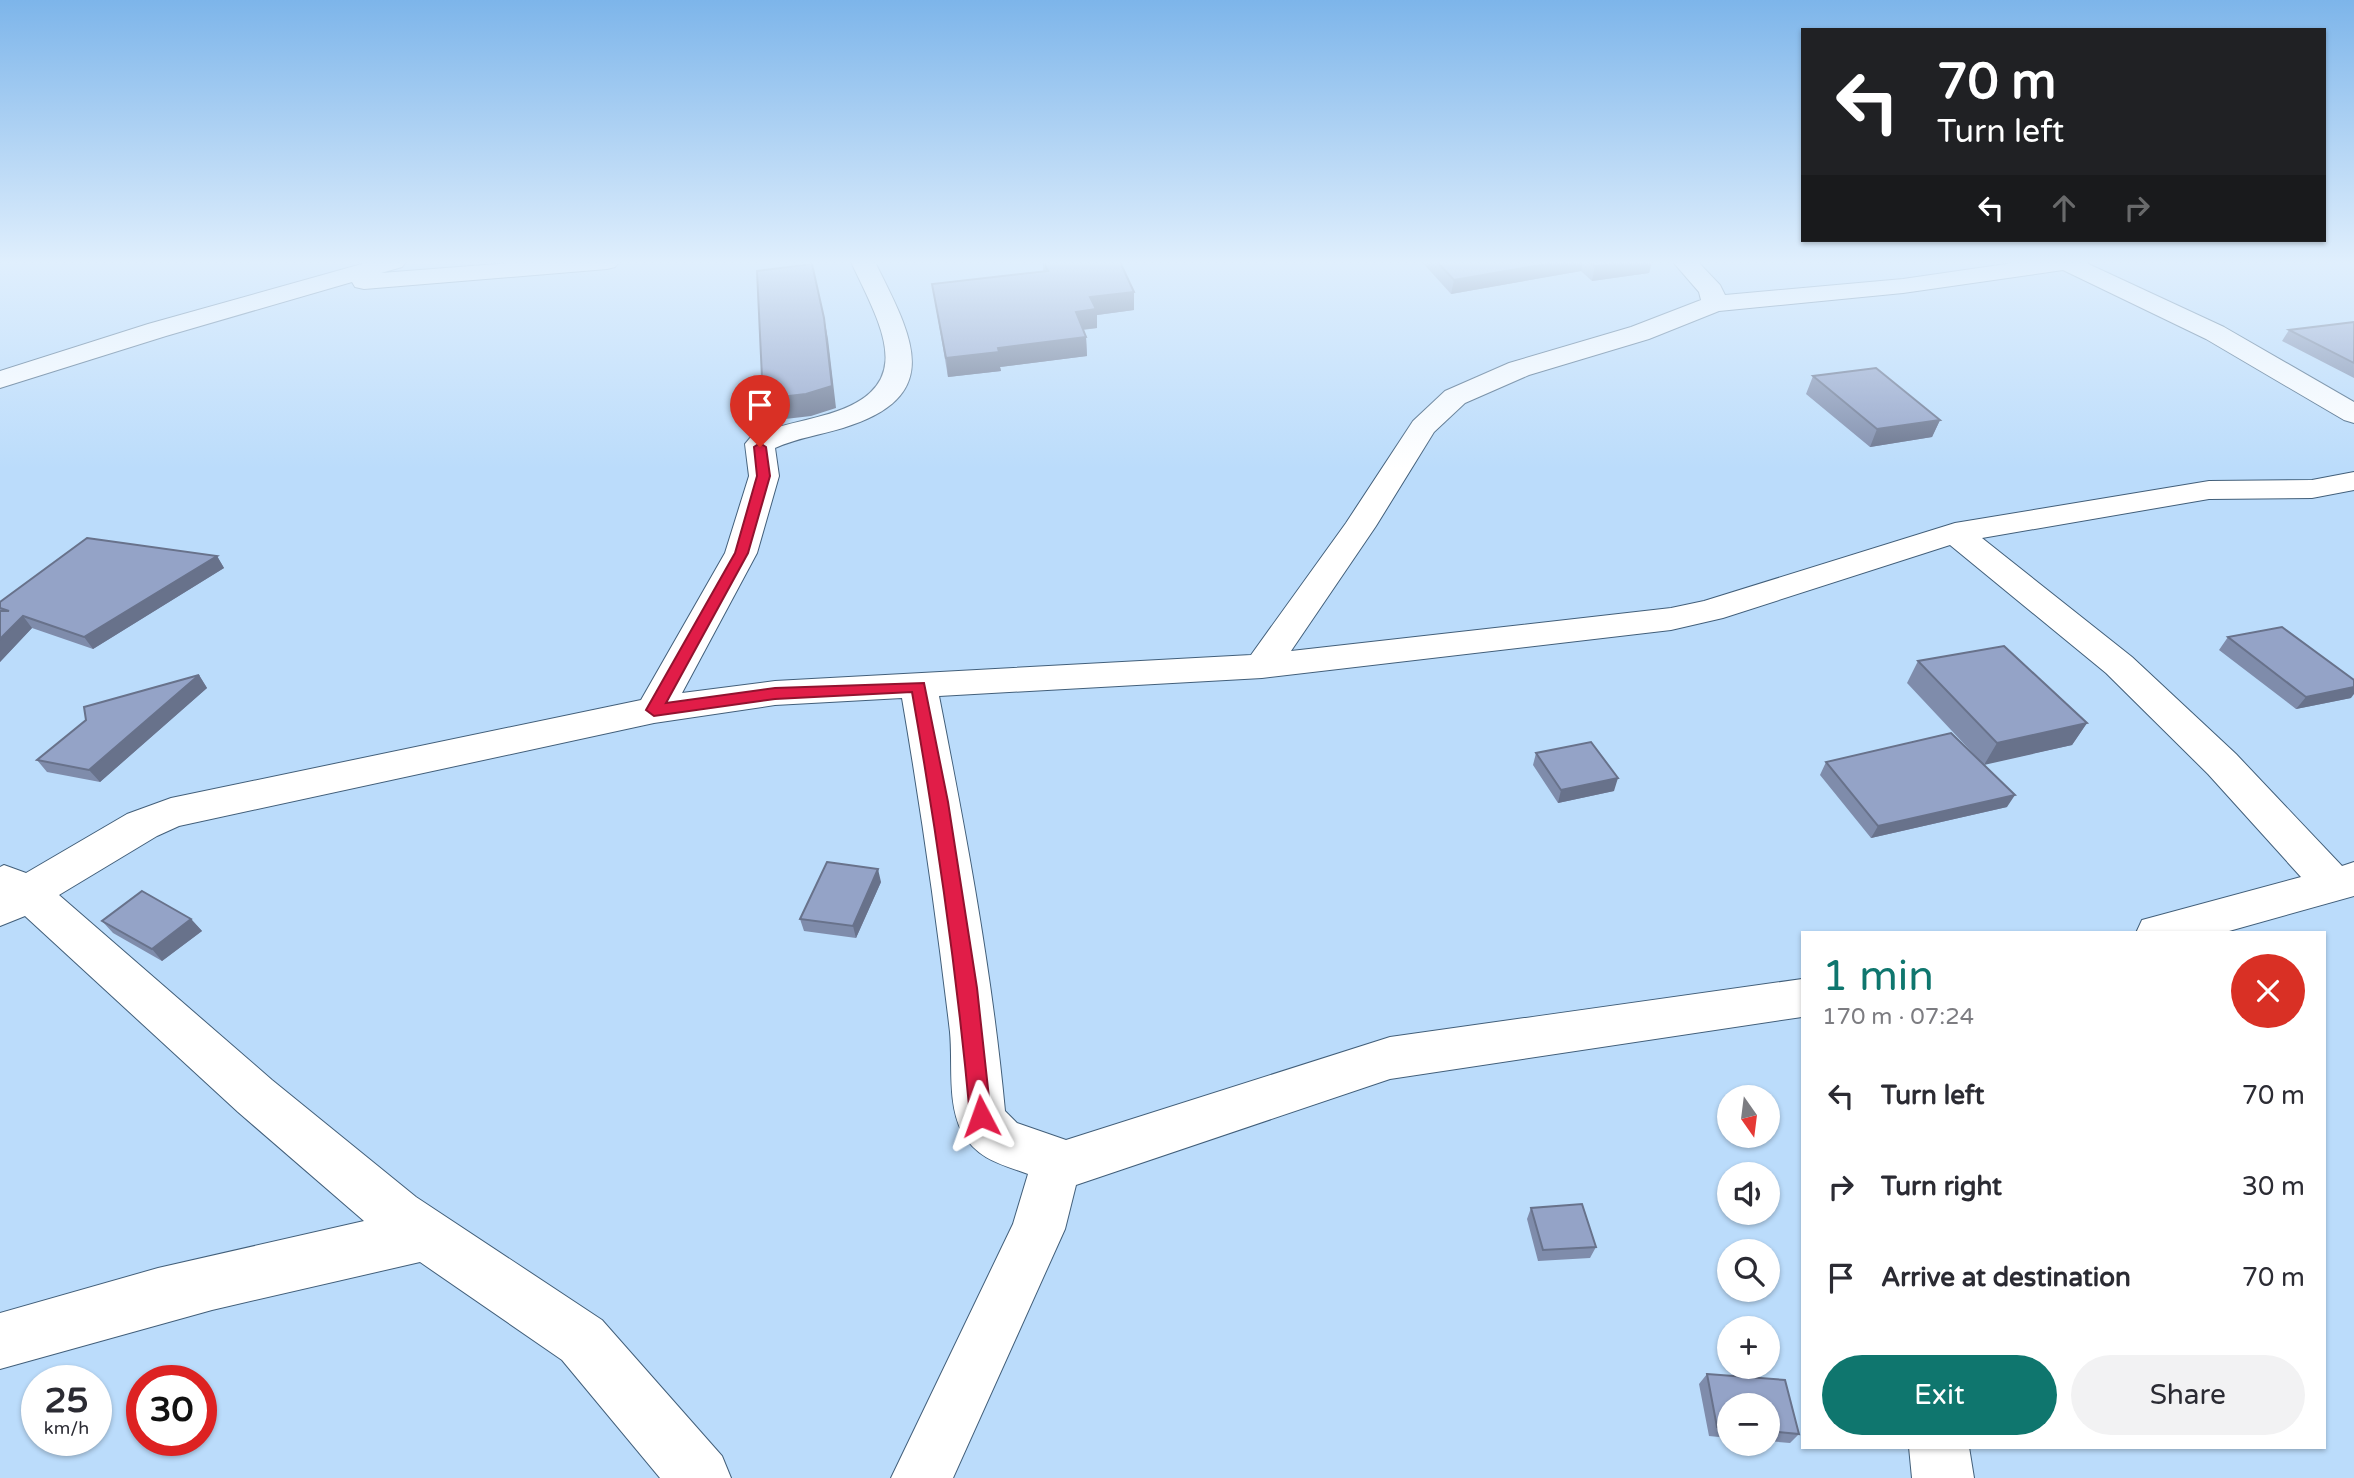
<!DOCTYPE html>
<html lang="en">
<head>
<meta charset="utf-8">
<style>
  :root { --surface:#fff; --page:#f2f2f3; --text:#2b2b33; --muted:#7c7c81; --accent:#0f766e }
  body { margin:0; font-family:"Varela Round",sans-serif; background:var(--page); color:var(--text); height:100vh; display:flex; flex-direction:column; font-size:26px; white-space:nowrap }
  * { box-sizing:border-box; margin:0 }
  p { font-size:23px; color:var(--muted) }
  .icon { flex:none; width:38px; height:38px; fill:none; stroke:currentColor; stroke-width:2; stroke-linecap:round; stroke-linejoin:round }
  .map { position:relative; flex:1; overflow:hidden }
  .details { position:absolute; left:1801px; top:931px; width:525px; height:518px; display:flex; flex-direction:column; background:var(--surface); border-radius:0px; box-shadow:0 2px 5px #0004 }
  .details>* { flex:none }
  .banner { position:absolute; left:1801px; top:28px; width:525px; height:214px; border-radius:0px; box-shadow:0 2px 5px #0004; background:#202124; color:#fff; overflow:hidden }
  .needle { width:46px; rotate:166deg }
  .controls { position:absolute; left:1717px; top:1085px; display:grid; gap:14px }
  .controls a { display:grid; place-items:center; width:63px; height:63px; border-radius:50%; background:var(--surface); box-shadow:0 2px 5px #0004; font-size:35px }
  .speed { position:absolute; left:21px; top:1365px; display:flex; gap:14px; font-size:35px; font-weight:700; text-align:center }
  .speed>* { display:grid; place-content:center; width:91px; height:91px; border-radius:50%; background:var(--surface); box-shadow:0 2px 5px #0004; line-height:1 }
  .speed small { font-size:18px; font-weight:400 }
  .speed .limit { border:10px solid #d22; background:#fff; color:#111 }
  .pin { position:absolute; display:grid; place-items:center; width:60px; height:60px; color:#fff; margin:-72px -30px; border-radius:50% 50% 50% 0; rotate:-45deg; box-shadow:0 0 7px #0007 }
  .pin .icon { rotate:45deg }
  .me { position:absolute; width:77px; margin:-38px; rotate:356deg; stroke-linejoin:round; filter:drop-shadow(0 0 5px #0008) }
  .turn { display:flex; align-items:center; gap:24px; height:147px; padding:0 21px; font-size:32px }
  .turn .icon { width:91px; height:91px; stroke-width:2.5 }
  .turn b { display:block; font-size:49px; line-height:60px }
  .lanes { display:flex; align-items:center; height:66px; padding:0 21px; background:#0003; justify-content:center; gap:35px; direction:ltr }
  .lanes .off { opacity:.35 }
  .round { display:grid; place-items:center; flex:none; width:74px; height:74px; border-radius:37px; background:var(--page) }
  .headline { display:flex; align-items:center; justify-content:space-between; height:119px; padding:0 21px }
  h1 { font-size:42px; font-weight:600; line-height:52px; color:var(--accent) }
  .button { display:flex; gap:14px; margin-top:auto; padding:14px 21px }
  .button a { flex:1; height:80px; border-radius:42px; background:var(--accent); color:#fff; font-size:28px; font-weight:600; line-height:80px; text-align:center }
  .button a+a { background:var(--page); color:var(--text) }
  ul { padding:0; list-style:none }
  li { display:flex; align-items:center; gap:21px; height:91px; padding:0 21px }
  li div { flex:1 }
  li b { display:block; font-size:26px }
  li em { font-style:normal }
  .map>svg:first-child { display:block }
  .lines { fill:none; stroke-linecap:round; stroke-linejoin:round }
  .minor-casing { stroke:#425f7a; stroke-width:2 }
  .minor { fill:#fff; fill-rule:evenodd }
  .wall { fill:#7f8cab }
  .shaded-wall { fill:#68728b }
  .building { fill:#94a3c7; stroke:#68728b; stroke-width:2 }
  .route { fill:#e11d48; stroke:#92132f; stroke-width:2 }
</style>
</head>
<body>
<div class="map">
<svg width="2354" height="1478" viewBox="0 0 2354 1478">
  <rect width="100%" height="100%" fill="#bbdcfb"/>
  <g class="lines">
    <defs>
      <path id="minor" d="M 369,262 L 406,262 L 402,267 L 381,273 L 524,262 L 619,262 L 615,267 L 607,269 L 364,289 L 355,287 L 352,282 L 166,336 L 0,388 L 0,371 L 148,324 Z
        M 851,262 L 875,262 C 911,335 948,396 843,428 C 820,435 797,438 775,448 L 779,476 L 757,553 L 682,693 L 775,681 L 1251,655 L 1346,523 L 1413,421 L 1445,391 L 1509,363 L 1631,327 L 1701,300 L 1699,292 L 1673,262 L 1698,262 L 1720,285 L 1725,295 L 1903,279 L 2020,262 L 2084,262 L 2224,327 L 2354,402 L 2354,423 L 2344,420 L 2206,339 L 2063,270 L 1903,293 L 1719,311 L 1649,339 L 1529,375 L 1465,403 L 1434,432 L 1376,526 L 1291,651 L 1671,608 L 1704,601 L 1955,523 L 2209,481 L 2312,480 L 2354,472 L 2354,490 L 2312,498 L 2209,499 L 1982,538 L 2132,657 L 2236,754 L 2342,866 L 2354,862 L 2354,896 L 2222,933 L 2136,933 L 2142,920 L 2301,877 L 2208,774 L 2106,673 L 1950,545 L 1723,618 L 1671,630 L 1262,678 L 939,696 C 966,833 992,971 1005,1111 L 1017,1123 L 1066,1140 L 1390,1037 L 1802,979 L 1802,1017 L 1390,1079 L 1076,1185 L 1065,1229 L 953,1478 L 891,1478 L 1013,1224 L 1028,1174 C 1000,1164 977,1159 962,1132 C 947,1103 953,1064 950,1032 C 937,921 921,809 902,698 L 775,705 L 654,723 L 179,826 L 157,836 L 59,895 L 272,1080 L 416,1197 L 602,1320 L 722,1456 L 731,1478 L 660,1478 L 562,1360 L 420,1262 L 212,1310 L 0,1369 L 0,1313 L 158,1268 L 364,1221 L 238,1112 L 25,916 L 0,926 L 0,867 L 4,865 L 26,873 L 127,814 L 171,798 L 641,700 L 725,553 L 749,476 L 745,444 L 750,438 C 772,426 797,423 821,416 C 921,390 883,330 851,262 Z
        M 1909,1447 L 1969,1447 L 1974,1478 L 1912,1478 Z"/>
    </defs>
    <use href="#minor" class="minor-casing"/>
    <use href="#minor" class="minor"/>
  </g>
  <path class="wall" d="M 1043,262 L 1120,262 L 1134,292 L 1134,310 L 1097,315 L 1097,328 L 1083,330 L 1086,337 L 1087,356 L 1000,367 L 1001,371 L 948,377 L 932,284 L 1043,272 Z
    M 1422,262 L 1652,262 L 1649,273 L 1592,281 L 1581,271 L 1451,294 Z
    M 2354,322 L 2354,378 L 2282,341 L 2289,330 Z
    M 1813,376 L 1940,420 L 1932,437 L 1870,447 L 1806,394 Z
    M 217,556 L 224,568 L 93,649 L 32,628 L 0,662 L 0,602 Z
    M 2228,637 L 2351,698 L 2296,709 L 2219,650 Z
    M 1918,661 L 2087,723 L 2072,745 L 1984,764 L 2007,807 L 1871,838 L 1820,775 L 1826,762 L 1982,763 L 1907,683 Z
    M 199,675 L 207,688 L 100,782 L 47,772 L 37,760 Z
    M 1536,753 L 1614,791 L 1558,803 L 1533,765 Z
    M 881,882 L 856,938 L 804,931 L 800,919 Z
    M 191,919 L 202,931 L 162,961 L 113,933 L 102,921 Z
    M 1531,1208 L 1596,1247 L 1590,1258 L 1538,1261 L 1527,1219 Z
    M 1707,1374 L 1785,1380 L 1799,1434 L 1790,1443 L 1768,1441 L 1768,1405 L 1729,1405 L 1729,1438 L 1709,1436 L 1699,1384 Z"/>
  <path class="shaded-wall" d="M 1558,262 L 1583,262 L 1581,271 L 1451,294 L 1454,280 Z
    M 1630,262 L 1652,262 L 1649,273 L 1592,281 L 1595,266 Z
    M 1134,292 L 1134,310 L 1097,315 L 1097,328 L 1077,330 L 1076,312 L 1090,297 Z
    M 824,318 L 828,339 L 836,408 L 811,416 L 768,421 L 763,399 Z
    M 1086,337 L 1087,356 L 1000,367 L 1001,371 L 948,377 L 946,358 L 998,348 Z
    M 1940,420 L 1932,437 L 1870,447 L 1877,429 Z
    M 217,556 L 224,568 L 93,649 L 84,637 Z
    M 23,616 L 32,628 L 0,662 L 0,639 Z
    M 199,675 L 207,688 L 100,782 L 89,770 Z
    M 2354,687 L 2354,694 L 2351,698 L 2296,709 L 2306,697 Z
    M 2087,723 L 2072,745 L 1984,765 L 1997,743 Z
    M 1618,778 L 1614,791 L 1558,803 L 1561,790 Z
    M 2015,795 L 2007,807 L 1871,838 L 1878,826 Z
    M 878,869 L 881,882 L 856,938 L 853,926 Z
    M 191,919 L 202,931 L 162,961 L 152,949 Z"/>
  <path class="building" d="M 1044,262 L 1120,262 L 1134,292 L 1090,297 L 1096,309 L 1076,312 L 1086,337 L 998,348 L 999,352 L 946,358 L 932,284 L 1048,271 Z
    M 1437,262 L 1558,262 L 1454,280 Z
    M 1590,262 L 1630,262 L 1595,266 Z
    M 812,264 L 824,318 L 832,386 L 806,394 L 763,399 L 757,271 Z
    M 2354,322 L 2354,363 L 2289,330 Z
    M 1876,368 L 1940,420 L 1877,429 L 1813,376 Z
    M 87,538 L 217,556 L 84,637 L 23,616 L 0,639 L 0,611 L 9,611 L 0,608 L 0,602 Z
    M 2282,627 L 2354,680 L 2354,687 L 2306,697 L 2228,637 Z
    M 2004,646 L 2087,723 L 1997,743 L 1918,661 Z
    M 199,675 L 89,770 L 37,760 L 86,720 L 84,707 Z
    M 1951,733 L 2015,795 L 1878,826 L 1826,762 Z
    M 1591,742 L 1618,778 L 1561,790 L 1536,753 Z
    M 827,862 L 878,869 L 853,926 L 800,919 Z
    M 142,891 L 191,919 L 152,949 L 102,921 Z
    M 1582,1204 L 1596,1247 L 1543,1250 L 1531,1208 Z
    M 1707,1374 L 1785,1380 L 1799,1434 L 1768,1431 L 1768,1405 L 1729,1405 L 1729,1428 L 1717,1427 Z"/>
  <linearGradient id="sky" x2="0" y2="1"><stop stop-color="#7db5ea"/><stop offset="0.56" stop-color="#e0effd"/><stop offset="1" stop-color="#e0effd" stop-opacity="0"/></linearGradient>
  <rect width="2354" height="469" fill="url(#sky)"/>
  <path class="route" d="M 760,443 L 766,447 L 770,476 L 748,553 L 666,703 L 775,688 L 924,683 L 948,802 L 977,988 L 991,1116 L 988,1123 L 981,1126 L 973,1123 L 970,1116 C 957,974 937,833 912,692 L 775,699 L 654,716 L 646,710 L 735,553 L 757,476 L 754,447 Z"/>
</svg>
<div class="controls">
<a><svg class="needle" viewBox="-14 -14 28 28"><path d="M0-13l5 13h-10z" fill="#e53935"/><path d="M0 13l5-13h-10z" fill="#7c7c81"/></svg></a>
<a><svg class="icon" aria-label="sound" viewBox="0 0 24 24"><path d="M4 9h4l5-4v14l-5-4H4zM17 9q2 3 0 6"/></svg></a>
<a><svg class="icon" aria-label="search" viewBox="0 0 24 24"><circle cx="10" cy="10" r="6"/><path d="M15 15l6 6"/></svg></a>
<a>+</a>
<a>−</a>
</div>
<div class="speed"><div>25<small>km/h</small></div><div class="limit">30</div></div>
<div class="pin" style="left:760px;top:447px;background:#d93025"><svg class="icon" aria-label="arrive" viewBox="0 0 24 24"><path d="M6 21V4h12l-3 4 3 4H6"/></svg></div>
<svg class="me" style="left:981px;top:1116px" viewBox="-20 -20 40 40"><path d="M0-17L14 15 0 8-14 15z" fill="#e11d48" stroke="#fff" stroke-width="4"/></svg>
<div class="banner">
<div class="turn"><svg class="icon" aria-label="left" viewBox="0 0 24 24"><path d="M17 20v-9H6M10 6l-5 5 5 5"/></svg><div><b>70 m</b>Turn left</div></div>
<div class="lanes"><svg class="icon" aria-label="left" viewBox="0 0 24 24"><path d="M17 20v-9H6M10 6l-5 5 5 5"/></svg><svg class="icon off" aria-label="ahead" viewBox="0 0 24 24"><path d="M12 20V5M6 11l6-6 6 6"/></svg><svg class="icon off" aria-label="right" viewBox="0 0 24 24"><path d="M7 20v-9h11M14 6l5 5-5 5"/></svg></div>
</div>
<section class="details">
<div class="headline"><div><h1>1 min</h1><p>170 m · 07:24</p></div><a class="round" style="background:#d93025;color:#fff"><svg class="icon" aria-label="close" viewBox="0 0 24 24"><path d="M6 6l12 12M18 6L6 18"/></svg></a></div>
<ul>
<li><svg class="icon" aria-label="left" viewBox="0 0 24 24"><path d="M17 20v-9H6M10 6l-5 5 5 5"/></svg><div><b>Turn left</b></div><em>70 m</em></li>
<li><svg class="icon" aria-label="right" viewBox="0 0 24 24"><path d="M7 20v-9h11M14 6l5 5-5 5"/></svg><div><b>Turn right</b></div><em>30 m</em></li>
<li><svg class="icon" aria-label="arrive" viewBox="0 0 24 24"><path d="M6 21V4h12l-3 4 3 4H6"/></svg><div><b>Arrive at destination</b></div><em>70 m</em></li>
</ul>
<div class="button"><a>Exit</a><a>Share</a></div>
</section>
</div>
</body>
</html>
